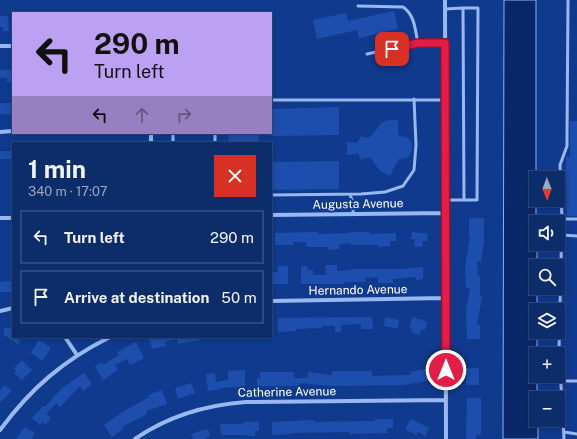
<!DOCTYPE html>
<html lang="en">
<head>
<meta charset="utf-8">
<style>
  :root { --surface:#0c2c6a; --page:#153470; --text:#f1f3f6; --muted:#9aa7c1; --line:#2c487e }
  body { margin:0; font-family:"Public Sans",sans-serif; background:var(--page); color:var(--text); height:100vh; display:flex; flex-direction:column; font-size:15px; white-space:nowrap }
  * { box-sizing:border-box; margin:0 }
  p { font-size:13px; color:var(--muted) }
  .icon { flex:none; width:22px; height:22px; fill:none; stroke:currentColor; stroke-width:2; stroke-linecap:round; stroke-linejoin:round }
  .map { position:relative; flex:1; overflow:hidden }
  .drawer { position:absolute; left:12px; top:142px; width:260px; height:196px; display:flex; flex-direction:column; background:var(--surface); border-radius:0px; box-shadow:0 2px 6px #0003,0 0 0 1px var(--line) }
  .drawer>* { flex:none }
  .banner { position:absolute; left:12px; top:12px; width:260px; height:122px; border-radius:0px; box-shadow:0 2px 6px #0003,0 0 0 1px var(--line); background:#bca0f2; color:#111; overflow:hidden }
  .needle { width:26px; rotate:179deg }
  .controls { position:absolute; left:529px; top:171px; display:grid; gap:8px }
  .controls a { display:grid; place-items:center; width:36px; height:36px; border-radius:0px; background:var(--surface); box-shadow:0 2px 6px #0003,0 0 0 1px var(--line); font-size:20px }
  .pin { position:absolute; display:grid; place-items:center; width:34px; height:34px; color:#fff; margin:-17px; border-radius:8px; box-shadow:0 2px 6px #0006 }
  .me { position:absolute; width:44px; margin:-22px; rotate:0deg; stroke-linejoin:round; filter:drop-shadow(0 0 3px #0008) }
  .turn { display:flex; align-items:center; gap:14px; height:84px; padding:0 16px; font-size:18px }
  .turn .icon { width:52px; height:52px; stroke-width:2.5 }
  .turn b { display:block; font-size:28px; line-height:34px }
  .lanes { display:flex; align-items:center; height:38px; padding:0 16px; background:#0003; justify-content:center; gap:20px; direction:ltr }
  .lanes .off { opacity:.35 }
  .round { display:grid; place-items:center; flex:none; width:42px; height:42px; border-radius:0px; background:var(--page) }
  .overview { display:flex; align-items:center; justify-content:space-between; height:68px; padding:0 16px }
  h1 { font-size:24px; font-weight:700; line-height:30px }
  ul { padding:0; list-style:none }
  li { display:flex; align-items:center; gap:12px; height:54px; margin:0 8px 6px; padding:0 8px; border:2px solid var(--line); border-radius:0px }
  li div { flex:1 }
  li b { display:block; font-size:15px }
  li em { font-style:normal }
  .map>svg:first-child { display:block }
  .water { fill:#0a2869; stroke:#8ab1f6 }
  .building { fill:#1e4ead }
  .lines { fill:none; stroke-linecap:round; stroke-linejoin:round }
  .service { stroke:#99b8f2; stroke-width:3 }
  .minor { stroke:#99b8f2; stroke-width:4 }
  .route-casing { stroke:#92132f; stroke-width:10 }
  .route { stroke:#e11d48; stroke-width:7 }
  .labels { text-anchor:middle; stroke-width:4; stroke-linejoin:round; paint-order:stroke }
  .street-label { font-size:12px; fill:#fff; stroke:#103a8d }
</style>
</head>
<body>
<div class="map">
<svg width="577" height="439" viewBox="0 0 577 439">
  <rect width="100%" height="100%" fill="#103a8d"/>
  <path class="water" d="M 504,0 L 536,0 L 536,244 L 537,244 L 537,266 L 536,266 L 536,288 L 537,288 L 537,310 L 536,310 L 536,332 L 537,332 L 537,354 L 536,354 L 536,376 L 537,376 L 537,398 L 536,398 L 536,420 L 538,420 L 538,439 L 503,439 Z"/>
  <path class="building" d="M 394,11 L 398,29 L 359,38 L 357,30 L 317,39 L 313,20 L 346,13 L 348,21 Z
    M 0,16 L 8,16 L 9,31 L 3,31 L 3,27 L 0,27 Z
    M 0,70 L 13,70 L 13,82 L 7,82 L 7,78 L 0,78 Z
    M 0,103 L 13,103 L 13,114 L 0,114 Z
    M 339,107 L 339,135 L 271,136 L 271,109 Z
    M 389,120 L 398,120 L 398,135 L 408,138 L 412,143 L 412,150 L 410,155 L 406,158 L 399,159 L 390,176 L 380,171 L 370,157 L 361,160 L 358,153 L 347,155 L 347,142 L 357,143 L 361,136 L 369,138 L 382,122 Z
    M 570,121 L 577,121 L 577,216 L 567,216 L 566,157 L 570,157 Z
    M 228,133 L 259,133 L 259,143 L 229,143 Z
    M 0,151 L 13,151 L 13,159 L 0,159 Z
    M 339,161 L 339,189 L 271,190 L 271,162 Z
    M 469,218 L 484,218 L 484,242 L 481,262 L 477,261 L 478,276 L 480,276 L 480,296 L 482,296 L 477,325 L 480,325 L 480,339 L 467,339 L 466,311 L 470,288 L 466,288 L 465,267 L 470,236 L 469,236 Z
    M 318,232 L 318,234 L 350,233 L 350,232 L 370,232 L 370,234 L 396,233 L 396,241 L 390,241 L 390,246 L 378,247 L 378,245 L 351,245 L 351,243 L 339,244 L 339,249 L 328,250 L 328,247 L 307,247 L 306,242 L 293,242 L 293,245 L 275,245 L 275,233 Z
    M 412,232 L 428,234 L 427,241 L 423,241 L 422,247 L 414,246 L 415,239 L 411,239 Z
    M 325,265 L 337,265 L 337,271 L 351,270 L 351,269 L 402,269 L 423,267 L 423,279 L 416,280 L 416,277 L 393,279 L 393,283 L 378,283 L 378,277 L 365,278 L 365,282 L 344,282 L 344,284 L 301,284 L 301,266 L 307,266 L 308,270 L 313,270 L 313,275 L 326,275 Z
    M 278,266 L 288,266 L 288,284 L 273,284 L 273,272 L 278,272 Z
    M 13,281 L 13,292 L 0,292 L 0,282 Z
    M 372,317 L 373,329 L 361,329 L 361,324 L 341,325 L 341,332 L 335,332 L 335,326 L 322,326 L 322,328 L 296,329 L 296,331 L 278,332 L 278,318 Z
    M 385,317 L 399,320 L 398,329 L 384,326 Z
    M 413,317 L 427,322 L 425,330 L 422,329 L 419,335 L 411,332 L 412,329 L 409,328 Z
    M 4,328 L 13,328 L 13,337 L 19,337 L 19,345 L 4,335 Z
    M 153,337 L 199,337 L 200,340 L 178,344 L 177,339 L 165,342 L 166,346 L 152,349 L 149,338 Z
    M 39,340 L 51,348 L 42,361 L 31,353 Z
    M 136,342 L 144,358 L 130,365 L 127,359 L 115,365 L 118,370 L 103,380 L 95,366 L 102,362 L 103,365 L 119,355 L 117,352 Z
    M 22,360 L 32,370 L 22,380 L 14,373 L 16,370 L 14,368 Z
    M 466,368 L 479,368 L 479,385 L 466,385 Z
    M 426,369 L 428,381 L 403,385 L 331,386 L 299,383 L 299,386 L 257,386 L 257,378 L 260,378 L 260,372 L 294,372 L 294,378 L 307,378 L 308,372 L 332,375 L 332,371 L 372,371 L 372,376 L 410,375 L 410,372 Z
    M 245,370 L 245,387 L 221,388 L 221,389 L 208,391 L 206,374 L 215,373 L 216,382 L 228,380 L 228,371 Z
    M 84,373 L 92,384 L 83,391 L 80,386 L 60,407 L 56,403 L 46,414 L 51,418 L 46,425 L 43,422 L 40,425 L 32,418 L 43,406 L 45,407 L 62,388 Z
    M 191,383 L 195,393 L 178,399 L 175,388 Z
    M 5,385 L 12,391 L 0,403 L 0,390 Z
    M 162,390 L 167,404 L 146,411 L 147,414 L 122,427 L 123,429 L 112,437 L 104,425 L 124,411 L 149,397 L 148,395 Z
    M 467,398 L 481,398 L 481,435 L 476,435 L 476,439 L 466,439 Z
    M 375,419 L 393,419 L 393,428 L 387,428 L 387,433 L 349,434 L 349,432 L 291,433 L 291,434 L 272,435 L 272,422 L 314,420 L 314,422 L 375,421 Z
    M 411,419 L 429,428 L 425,436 L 418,432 L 416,435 L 405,429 Z
    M 244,422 L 259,422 L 259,431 L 255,431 L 255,436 L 247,436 L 247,435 L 221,435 L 220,424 L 244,424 Z
    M 25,427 L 35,433 L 31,439 L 16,439 Z
    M 208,429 L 210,436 L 206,438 L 206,439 L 193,439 L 191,434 Z"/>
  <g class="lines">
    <path class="service" d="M 358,6 L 403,7 C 415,15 415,30 418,43
      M 463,8 L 478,8 L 477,200 L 464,200
      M 445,9 L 463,8 L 464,200 L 445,200
      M 367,54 L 418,43 L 445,43
      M 271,100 L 445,100
      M 215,133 L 215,143
      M 173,143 L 173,133
      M 271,195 L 361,194 L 385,192 L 403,186 L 414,170 L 416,145 L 414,99
      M 350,195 L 353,202 L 353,214
      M 562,219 L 577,219
      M 562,235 L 577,236
      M 560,381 L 577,381
      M 564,432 L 577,434
      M 564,439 L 559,350 L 562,219 L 560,165 L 567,146 L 567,138 L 568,0"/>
    <path class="minor" d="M 445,0 L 446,439
      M 0,46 L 13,46
      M 0,132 L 13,131
      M 151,133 L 151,143
      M 271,215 L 445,213
      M 0,218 L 13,218
      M 271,301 L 445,298
      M 0,311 L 13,308
      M 65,337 L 77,355
      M 0,430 C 31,388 64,360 110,337
      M 135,439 C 168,416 206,405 246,402 L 446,400"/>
  </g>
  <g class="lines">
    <defs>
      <path id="route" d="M 392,49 L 418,43 L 445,43 L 446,370"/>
    </defs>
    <use href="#route" class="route-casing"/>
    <use href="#route" class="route"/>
  </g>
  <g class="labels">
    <g class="street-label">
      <text transform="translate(358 204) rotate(-1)" y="4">Augusta Avenue</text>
      <text transform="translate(358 290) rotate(-1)" y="4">Hernando Avenue</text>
      <text transform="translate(287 392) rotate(-1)" y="4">Catherine Avenue</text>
    </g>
  </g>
</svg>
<div class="controls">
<a><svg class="needle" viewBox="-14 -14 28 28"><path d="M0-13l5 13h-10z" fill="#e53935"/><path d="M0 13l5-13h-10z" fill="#9aa7c1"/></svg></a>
<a><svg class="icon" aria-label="sound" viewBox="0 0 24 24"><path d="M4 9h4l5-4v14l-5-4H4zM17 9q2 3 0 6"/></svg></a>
<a><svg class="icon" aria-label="search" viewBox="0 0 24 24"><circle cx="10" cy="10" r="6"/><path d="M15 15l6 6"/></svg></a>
<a><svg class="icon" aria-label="layers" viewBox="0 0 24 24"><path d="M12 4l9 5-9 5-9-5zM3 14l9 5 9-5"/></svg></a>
<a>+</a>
<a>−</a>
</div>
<div class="pin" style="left:392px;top:49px;background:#d93025"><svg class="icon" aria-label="arrive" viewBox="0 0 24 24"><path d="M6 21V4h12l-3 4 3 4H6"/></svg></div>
<svg class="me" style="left:446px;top:370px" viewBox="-20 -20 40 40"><circle r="17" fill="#e11d48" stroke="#fff" stroke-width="3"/><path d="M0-11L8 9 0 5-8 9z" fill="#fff"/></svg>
<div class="banner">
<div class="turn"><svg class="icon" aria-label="left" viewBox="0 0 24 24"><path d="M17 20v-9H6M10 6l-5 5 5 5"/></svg><div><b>290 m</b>Turn left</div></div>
<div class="lanes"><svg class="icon" aria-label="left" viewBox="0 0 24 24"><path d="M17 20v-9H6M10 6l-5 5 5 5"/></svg><svg class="icon off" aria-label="ahead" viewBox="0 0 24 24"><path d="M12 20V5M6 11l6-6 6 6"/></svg><svg class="icon off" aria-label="right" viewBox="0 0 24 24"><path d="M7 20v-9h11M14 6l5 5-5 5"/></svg></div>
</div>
<section class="drawer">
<div class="overview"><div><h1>1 min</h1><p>340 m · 17:07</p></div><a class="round" style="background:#d93025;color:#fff"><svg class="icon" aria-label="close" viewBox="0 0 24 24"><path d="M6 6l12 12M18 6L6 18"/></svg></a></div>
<ul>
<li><svg class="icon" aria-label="left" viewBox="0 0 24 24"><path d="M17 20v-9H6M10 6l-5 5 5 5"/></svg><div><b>Turn left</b></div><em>290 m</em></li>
<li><svg class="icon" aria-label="arrive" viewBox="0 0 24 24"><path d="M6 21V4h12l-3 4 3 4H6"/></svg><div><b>Arrive at destination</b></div><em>50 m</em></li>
</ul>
</section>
</div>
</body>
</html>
